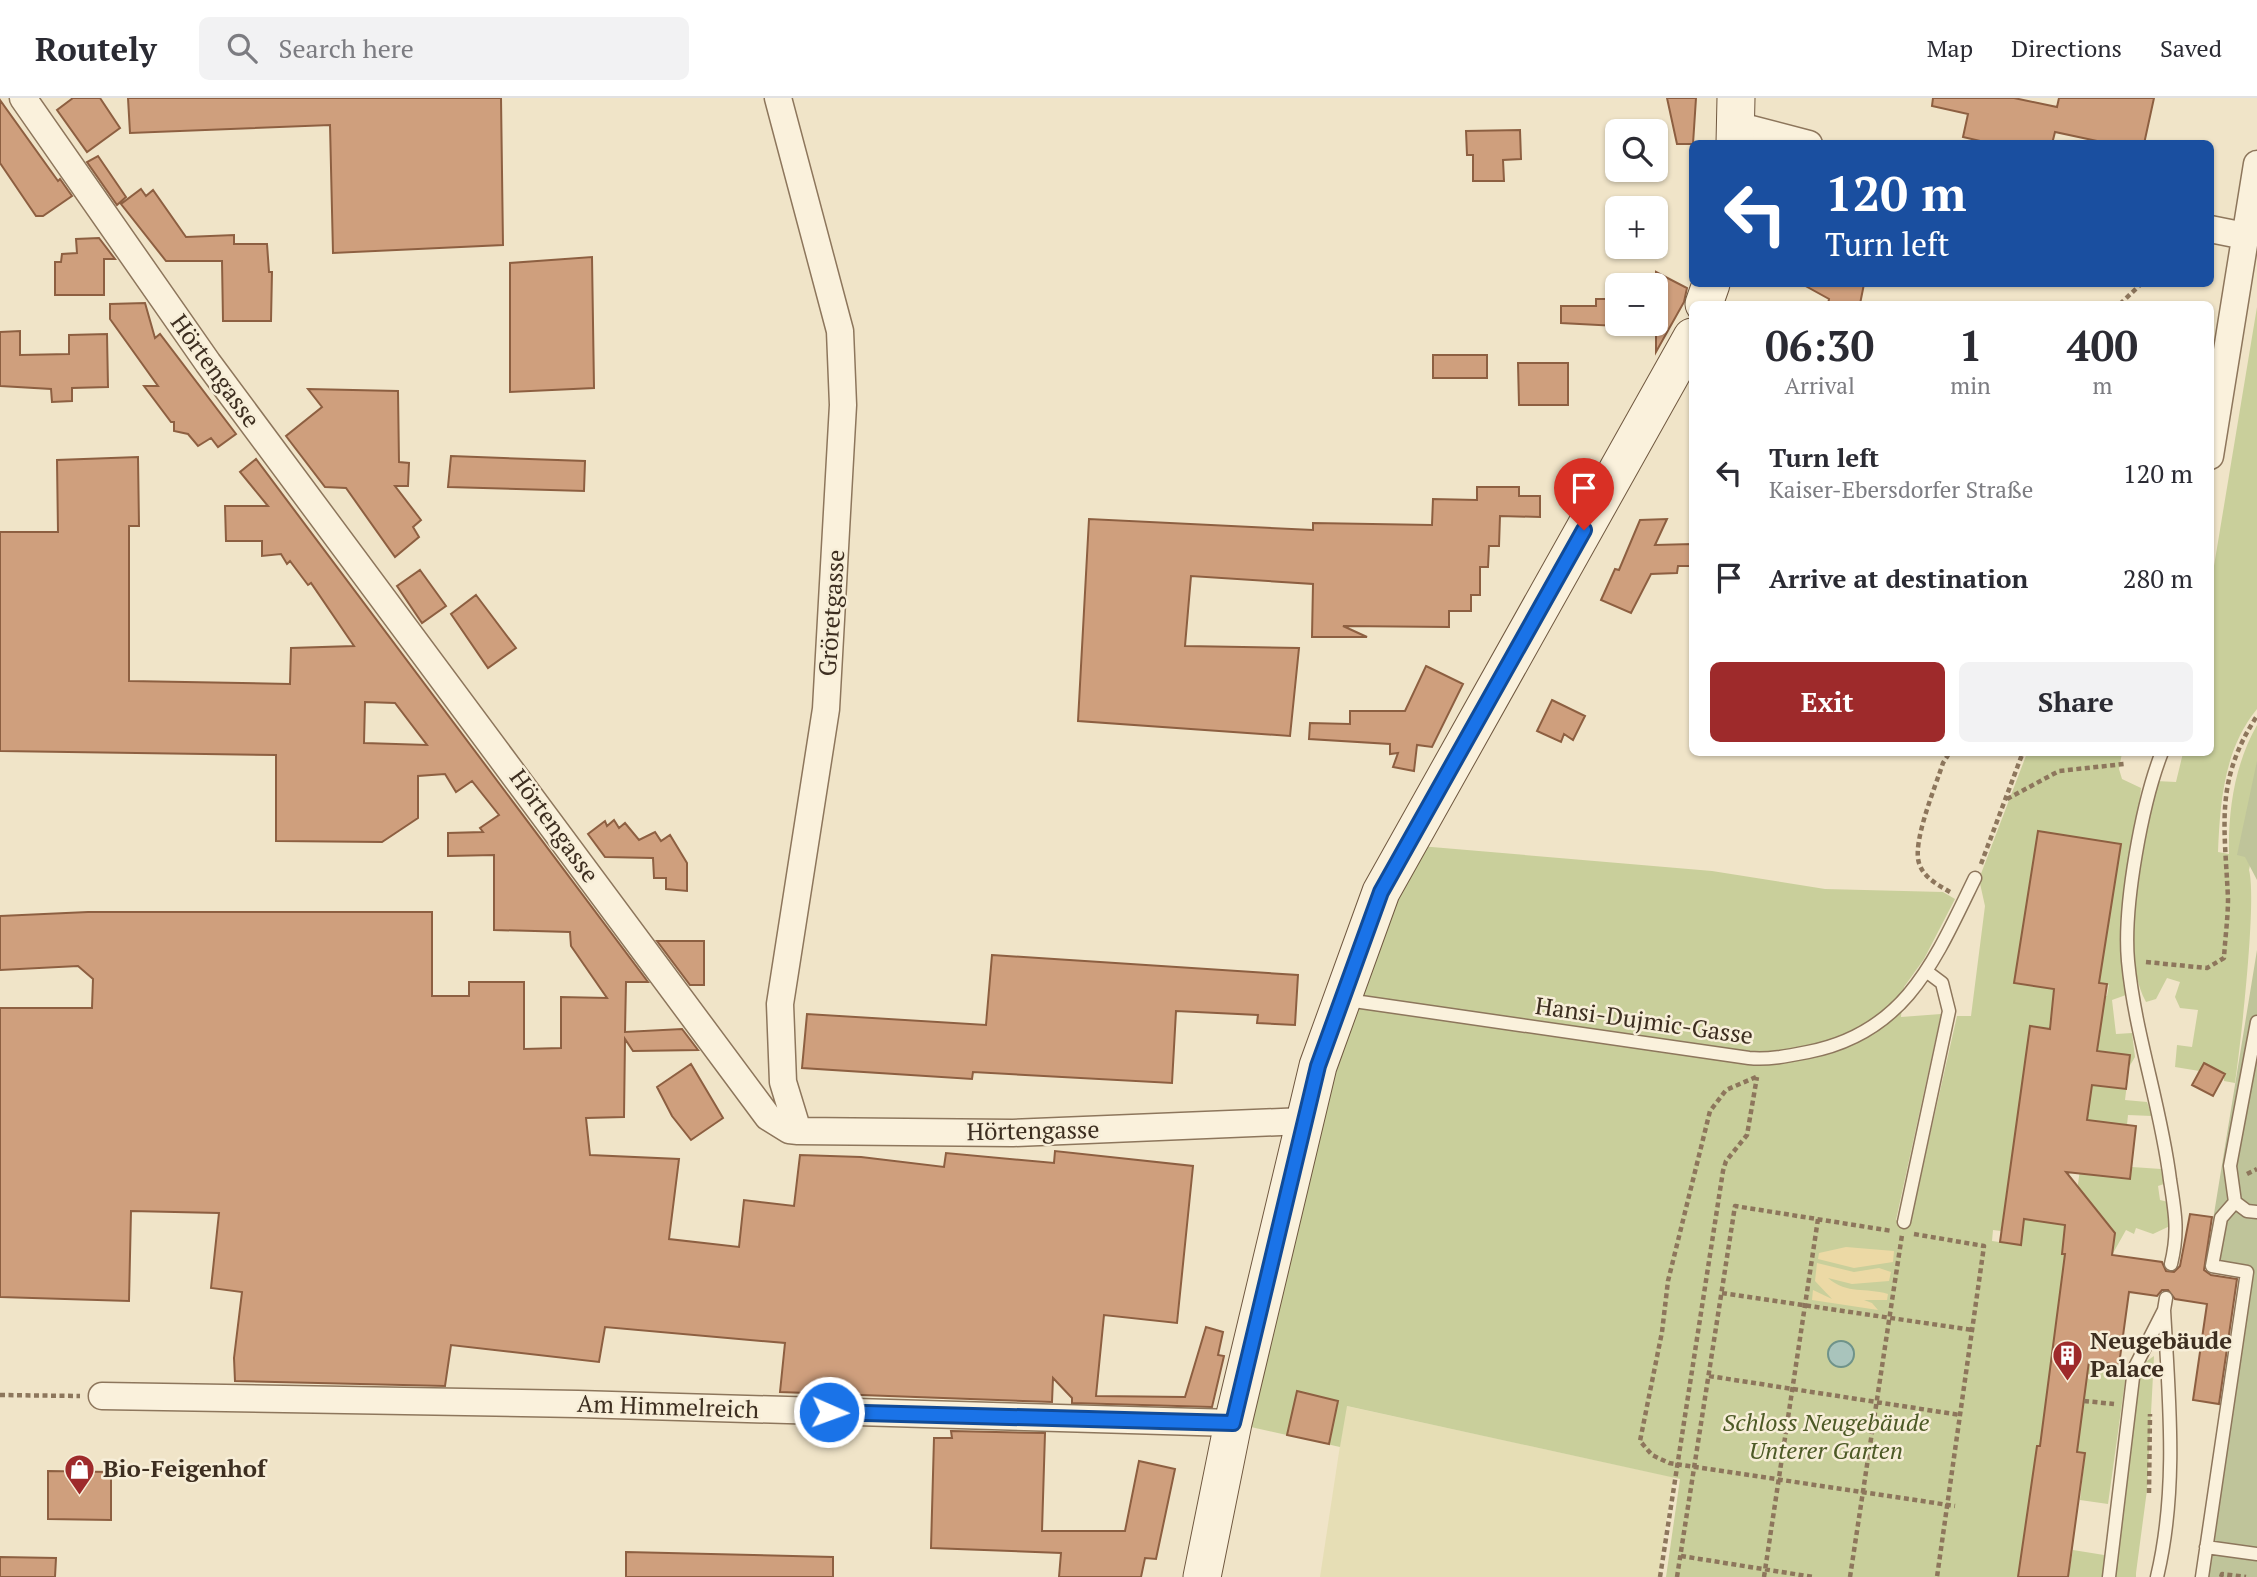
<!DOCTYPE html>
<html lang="en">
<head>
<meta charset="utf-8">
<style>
  :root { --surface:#fff; --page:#f2f2f3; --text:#2b2b33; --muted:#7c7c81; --line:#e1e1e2; --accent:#9e2a2b }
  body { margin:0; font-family:"PT Serif",serif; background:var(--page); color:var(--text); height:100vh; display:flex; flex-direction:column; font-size:26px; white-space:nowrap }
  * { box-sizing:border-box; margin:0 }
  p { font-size:23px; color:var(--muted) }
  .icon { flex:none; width:38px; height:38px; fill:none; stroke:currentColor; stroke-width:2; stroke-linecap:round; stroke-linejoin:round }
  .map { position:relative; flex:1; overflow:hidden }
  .drawer { position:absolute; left:1689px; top:203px; width:525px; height:455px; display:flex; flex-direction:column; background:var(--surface); border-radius:10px; box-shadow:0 2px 5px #0004 }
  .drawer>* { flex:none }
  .hud { position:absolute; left:1689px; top:42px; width:525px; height:147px; border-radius:10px; box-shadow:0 2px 5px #0004; background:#1a4fa0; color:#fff; overflow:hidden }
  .fabs { position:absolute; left:1605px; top:21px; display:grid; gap:14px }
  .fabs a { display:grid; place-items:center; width:63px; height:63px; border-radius:10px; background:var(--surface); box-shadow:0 2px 5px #0004; font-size:35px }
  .pin { position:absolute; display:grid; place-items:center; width:60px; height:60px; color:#fff; margin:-72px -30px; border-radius:50% 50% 50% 0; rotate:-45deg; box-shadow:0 0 7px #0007 }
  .pin .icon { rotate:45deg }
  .me { position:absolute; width:77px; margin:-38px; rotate:92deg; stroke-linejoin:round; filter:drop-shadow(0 0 5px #0008) }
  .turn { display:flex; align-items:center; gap:24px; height:147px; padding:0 21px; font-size:32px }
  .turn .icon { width:91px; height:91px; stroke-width:2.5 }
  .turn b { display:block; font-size:49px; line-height:60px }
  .eta { display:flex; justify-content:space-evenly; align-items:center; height:119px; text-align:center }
  .eta b { font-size:42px; font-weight:600; line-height:49px }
  .action { display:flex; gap:14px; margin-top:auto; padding:14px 21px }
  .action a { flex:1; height:80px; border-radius:10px; background:var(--accent); color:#fff; font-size:28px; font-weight:600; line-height:80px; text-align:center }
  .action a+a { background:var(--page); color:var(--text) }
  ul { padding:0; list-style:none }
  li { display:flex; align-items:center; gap:21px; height:105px; padding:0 21px }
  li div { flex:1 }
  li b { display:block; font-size:26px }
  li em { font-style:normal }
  header { display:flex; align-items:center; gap:42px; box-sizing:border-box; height:98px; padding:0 35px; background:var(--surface); border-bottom:2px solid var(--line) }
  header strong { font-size:33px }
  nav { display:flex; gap:38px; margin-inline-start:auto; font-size:24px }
  .search { width:490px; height:63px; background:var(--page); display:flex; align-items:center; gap:18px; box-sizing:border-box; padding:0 24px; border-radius:10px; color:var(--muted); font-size:26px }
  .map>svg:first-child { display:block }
  .farmland { fill:#e6deb5 }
  .green { fill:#c9cf9b; fill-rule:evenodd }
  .sand { fill:#ecd9a5 }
  .cemetery { fill:#bfc49a }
  .water { fill:#a9c4bc; stroke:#6f938a; stroke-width:2 }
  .building { fill:#cf9f7d; stroke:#8d5f41; stroke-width:2; fill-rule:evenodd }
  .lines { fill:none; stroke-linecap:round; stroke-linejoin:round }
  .lane-casing { stroke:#8d765c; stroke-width:15 }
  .street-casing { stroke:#8d765c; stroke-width:29 }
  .secondary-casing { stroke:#6f573f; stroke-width:39 }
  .path { stroke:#8d765c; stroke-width:4.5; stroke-dasharray:5 3.5; stroke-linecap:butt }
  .lane { stroke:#faf1dc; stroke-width:12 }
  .street { stroke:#faf1dc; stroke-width:26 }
  .secondary { stroke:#faf1dc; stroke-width:37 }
  .route-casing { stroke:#114b97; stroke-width:18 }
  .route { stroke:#1a73e8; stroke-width:12 }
  .labels { text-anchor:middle; stroke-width:5; stroke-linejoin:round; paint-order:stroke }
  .street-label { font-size:24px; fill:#3d2e20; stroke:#f7eed8 }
  .poi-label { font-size:24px; font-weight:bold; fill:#3d2e20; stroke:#f7eed8; text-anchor:start }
  .park-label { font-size:24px; font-style:italic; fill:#4d5a26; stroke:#f7eed8 }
</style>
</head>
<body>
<header>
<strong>Routely</strong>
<div class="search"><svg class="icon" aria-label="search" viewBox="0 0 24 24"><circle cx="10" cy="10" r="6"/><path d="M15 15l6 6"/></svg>Search here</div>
<nav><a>Map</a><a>Directions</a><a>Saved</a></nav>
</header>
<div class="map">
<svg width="2257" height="1479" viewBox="0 0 2257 1479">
  <rect width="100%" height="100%" fill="#f0e4c8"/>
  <path class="farmland" d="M 1346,1308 L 1673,1379 L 1658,1479 L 1320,1479 Z"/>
  <path class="green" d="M 2257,209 L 2257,611 C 2224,651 2220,705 2218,754 L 2229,756 C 2228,711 2235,666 2257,627 L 2257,734 L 2249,772 C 2257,801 2241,944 2235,985 L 2224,983 L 2224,977 L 2175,969 L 2177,947 L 2192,949 L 2198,912 L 2180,910 L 2175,899 L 2180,884 L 2167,880 L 2156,901 L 2146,904 C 2116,848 2146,745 2156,683 L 2176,684 L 2183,655 L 2210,654 L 2210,492 Z
    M 2027,655 L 2122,655 L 2119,671 L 2122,681 L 2141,690 L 2123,863 L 2126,897 L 2112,902 L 2116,936 L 2132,935 L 2135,959 L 2129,969 L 2125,1002 L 2147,1004 L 2152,1018 L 2128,1017 L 2127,1027 L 2136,1028 L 2132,1069 L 2161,1071 L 2164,1086 L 2158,1088 L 2160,1102 L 2168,1104 L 2172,1127 L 2153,1136 L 2136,1130 L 2134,1136 L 2126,1132 L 2112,1157 L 2115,1135 L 2093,1108 L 2073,1121 L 2102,917 L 2051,923 L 2050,931 L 2030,929 L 2001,1133 L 1993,1132 L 1992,1143 L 2021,1147 L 2024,1121 L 2065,1127 L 2062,1156 L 2065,1156 L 2040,1348 L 2037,1348 L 2018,1479 L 1666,1479 L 1680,1381 L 1347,1308 L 1340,1349 L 1233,1325 L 1304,1023 L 1408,747 L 1712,773 L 1825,791 L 1943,794 L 1955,801 L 1924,861 L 1904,889 L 1901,919 L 1941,916 L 1896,1122 L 1910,1125 L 1957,918 L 1971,918 L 1985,808 L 1979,781 ZM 2038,733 L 2121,746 L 2099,885 L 2109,887 L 2107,898 L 2014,884 Z
    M 2154,1258 L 2147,1392 L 2136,1475 L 2136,1479 L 2114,1479 L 2141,1267 Z
    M 2089,1263 L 2127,1269 L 2108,1406 L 2080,1402 L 2085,1356 L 2077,1354 Z
    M 2073,1452 L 2104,1457 L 2104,1479 L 2068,1479 Z"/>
  <path class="sand" d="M 1846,1149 L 1894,1153 L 1893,1164 L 1854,1170 L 1818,1161 L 1819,1155 Z
    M 1817,1165 L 1854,1174 L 1879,1170 L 1891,1174 L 1889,1183 L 1852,1186 L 1828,1180 C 1848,1197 1865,1189 1888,1196 L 1887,1202 L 1864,1202 L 1872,1205 L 1878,1212 L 1812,1202 L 1813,1192 L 1832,1201 L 1815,1183 Z"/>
  <path class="cemetery" d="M 2257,663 L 2257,782 L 2245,759 L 2237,757 Z
    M 2257,852 L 2257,1479 L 2196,1479 L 2240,1177 L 2205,1171 Z"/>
  <path class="water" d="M1828 1256a13 13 0 1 1 26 0a13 13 0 1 1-26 0Z"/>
  <path class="building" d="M 73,0 L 100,0 L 120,30 L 87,54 L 57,12 Z
    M 128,0 L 501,0 L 503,147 L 333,155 L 330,27 L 130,35 Z
    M 1667,0 L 1696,0 L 1693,46 L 1677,46 Z
    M 1933,0 L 2014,0 L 2057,9 L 2059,0 L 2154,0 L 2144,46 L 2111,46 L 2055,34 L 2052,46 L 1993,46 L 1963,39 L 1968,16 L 1932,8 Z
    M 0,2 L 58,83 L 60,81 L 72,98 L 43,118 L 36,118 L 0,65 Z
    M 1520,32 L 1521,61 L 1503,62 L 1504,83 L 1473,83 L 1473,57 L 1467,57 L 1466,33 Z
    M 98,58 L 126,99 L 117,107 L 87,64 Z
    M 141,91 L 146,98 L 153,92 L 186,139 L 234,137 L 234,146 L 267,146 L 269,174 L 272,174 L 271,223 L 223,223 L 222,163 L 166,163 L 121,106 Z
    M 99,140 L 115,161 L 104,161 L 104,197 L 55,197 L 55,164 L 61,164 L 62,156 L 77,155 L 76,141 Z
    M 592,159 L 594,290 L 510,294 L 510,165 Z
    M 1656,174 L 1687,190 L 1684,204 L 1656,254 Z
    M 1802,186 L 1864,186 L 1860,206 L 1828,206 L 1829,201 Z
    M 1596,201 L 1617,201 L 1617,228 L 1561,225 L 1561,208 L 1596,208 Z
    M 145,205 L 155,240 L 160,236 L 236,336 L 218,349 L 211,340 L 198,348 L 188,336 L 174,333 L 174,324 L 171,324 L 144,288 L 158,288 L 110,221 L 110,206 Z
    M 20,233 L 20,257 L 69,256 L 69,237 L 107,236 L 108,289 L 72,290 L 72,303 L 52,304 L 51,291 L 0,288 L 0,234 Z
    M 1433,257 L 1487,257 L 1487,280 L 1433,280 Z
    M 1518,265 L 1568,265 L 1568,307 L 1519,307 Z
    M 308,291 L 398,293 L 399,364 L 409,365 L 408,388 L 395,388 L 421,422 L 413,429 L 419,439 L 395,459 L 346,390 L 325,389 L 286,338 L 322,309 Z
    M 451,358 L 585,363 L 584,393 L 448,389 Z
    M 138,359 L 139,428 L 129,428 L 129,583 L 290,586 L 291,550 L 354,548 L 311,485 L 308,487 L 290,463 L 287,466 L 281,456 L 262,458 L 262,443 L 226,443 L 225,408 L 268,408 L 240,374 L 256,361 L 648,884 L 626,884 L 625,934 L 682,931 L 698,952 L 633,953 L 625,941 L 624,1019 L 586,1020 L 590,1057 L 679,1061 L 669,1141 L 739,1149 L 744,1102 L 794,1108 L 800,1057 L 861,1059 L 944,1069 L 946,1055 L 1054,1065 L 1055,1053 L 1193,1068 L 1177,1225 L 1104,1217 L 1096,1298 L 1185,1299 L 1206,1229 L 1223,1234 L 1218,1257 L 1224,1258 L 1212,1309 L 1072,1305 L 1072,1300 L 1053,1280 L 1052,1304 L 780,1294 L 785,1245 L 605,1229 L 599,1264 L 451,1247 L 445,1288 L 235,1283 L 234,1260 L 242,1194 L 211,1190 L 219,1115 L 131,1113 L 129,1203 L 0,1199 L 0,910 L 92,910 L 93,881 L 78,868 L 0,872 L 0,818 L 88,814 L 432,814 L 432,898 L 469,898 L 469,884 L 524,884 L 524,951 L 561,950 L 561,899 L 607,900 L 571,848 L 570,834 L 494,832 L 494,757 L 448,758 L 448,735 L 483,734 L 480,730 L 499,717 L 472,683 L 456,694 L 445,676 L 418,678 L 418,720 L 382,744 L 276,743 L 276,657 L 0,653 L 0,434 L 58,434 L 57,362 ZM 365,604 L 395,605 L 427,647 L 364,645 Z
    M 1477,389 L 1519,389 L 1519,398 L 1540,398 L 1540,419 L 1500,418 L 1499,448 L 1489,448 L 1488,469 L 1480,469 L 1480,497 L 1471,497 L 1471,513 L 1449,513 L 1449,529 L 1343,528 L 1367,539 L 1312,539 L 1313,486 L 1191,478 L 1185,548 L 1299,550 L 1290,638 L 1078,623 L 1089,421 L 1313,432 L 1313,425 L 1432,427 L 1433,401 L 1477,402 Z
    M 1667,421 L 1655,447 L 1692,446 L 1692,468 L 1678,468 L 1677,475 L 1651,476 L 1631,515 L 1601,502 L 1615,471 L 1619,472 L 1640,422 Z
    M 420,472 L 446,508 L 422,525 L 397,488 Z
    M 476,497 L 516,550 L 488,570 L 451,516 Z
    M 1426,568 L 1463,586 L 1432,649 L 1417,647 L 1414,673 L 1393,669 L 1398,655 L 1390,656 L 1390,646 L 1309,641 L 1310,625 L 1350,626 L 1350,613 L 1405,613 Z
    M 1552,602 L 1585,618 L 1573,642 L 1564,636 L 1561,644 L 1537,633 Z
    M 614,722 L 619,730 L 625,725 L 639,742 L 655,734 L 661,743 L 670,737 L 687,765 L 687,793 L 666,791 L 666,780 L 654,780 L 653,760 L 605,759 L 588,736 L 605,723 L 607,728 Z
    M 2038,733 L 2121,746 L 2099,885 L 2107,886 L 2097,953 L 2130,957 L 2126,991 L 2092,987 L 2087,1022 L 2136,1028 L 2130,1081 L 2066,1074 L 2115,1135 L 2112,1157 L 2162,1164 L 2166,1173 L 2174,1174 L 2180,1168 L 2190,1116 L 2212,1119 L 2204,1172 L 2211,1177 L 2237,1181 L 2219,1306 L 2193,1302 L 2207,1206 L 2175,1201 L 2168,1192 L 2162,1192 L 2157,1198 L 2129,1194 L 2119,1267 L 2089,1263 L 2077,1354 L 2085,1355 L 2068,1479 L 2018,1479 L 2037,1348 L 2040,1348 L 2065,1156 L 2062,1156 L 2065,1127 L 2024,1121 L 2021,1147 L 2000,1144 L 2030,928 L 2050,931 L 2054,891 L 2014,885 Z
    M 657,843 L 704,843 L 704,887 L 690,887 Z
    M 992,857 L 1298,877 L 1295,927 L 1257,925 L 1258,917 L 1176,913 L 1172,985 L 973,974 L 972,981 L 802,970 L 807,916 L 986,927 Z
    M 2204,965 L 2225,976 L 2213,998 L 2192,987 Z
    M 691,966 L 723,1020 L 691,1042 L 672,1018 L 657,989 Z
    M 1297,1293 L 1338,1303 L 1329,1346 L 1287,1337 Z
    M 951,1333 L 1045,1335 L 1042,1433 L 1125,1433 L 1139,1363 L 1175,1371 L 1156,1461 L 1145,1460 L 1141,1479 L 1059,1479 L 1061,1455 L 931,1450 L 934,1340 L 952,1340 Z
    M 48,1373 L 111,1374 L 111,1422 L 48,1421 Z
    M 626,1454 L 833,1459 L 833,1479 L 626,1479 Z
    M 0,1459 L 56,1460 L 55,1479 L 0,1479 Z"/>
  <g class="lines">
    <defs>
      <path id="lane" d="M 2162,654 C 2142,705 2123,808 2128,863 C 2135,937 2161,1008 2170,1082 C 2175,1114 2179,1134 2171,1166
        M 1347,902 L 1749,960 C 1768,962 1788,958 1808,954 C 1906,935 1935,862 1975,780
        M 2257,924 L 2230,1068 L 2235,1104 L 2247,1113 L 2257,1114
        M 1904,1124 L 1949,913 L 1942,885 L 1926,873
        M 2206,1449 L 2257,1456
        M 2109,1479 L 2134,1271 L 2164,1212 L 2166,1200
        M 2157,1479 C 2178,1391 2169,1301 2164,1212
        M 2202,1479 L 2247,1174 L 2212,1168 L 2221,1120 L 2235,1104"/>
      <path id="street" d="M 23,0 L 208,265 L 768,1019 L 789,1032 L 798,1033 L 1013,1035 L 1304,1023
        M 778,0 L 840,233 L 843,307 L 826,611 L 780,906 L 783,984 L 798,1033
        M 1736,27 L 1809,46
        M 2210,131 L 2245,138
        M 2210,358 L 2257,66
        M 102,1298 L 578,1306 L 1233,1325"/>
      <path id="secondary" d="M 1735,46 L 1736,0
        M 1704,206 L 1711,186
        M 1202,1479 L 1233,1325 L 1318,968 L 1381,794 L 1692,239"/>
    </defs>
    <use href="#lane" class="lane-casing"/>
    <use href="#street" class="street-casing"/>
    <use href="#secondary" class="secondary-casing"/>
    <path class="path" d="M 2120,206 L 2141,186
      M 2007,701 L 2059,673 L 2124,666
      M 1981,766 L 2023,654
      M 1950,794 C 1938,787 1923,779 1919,765 C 1912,744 1936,687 1943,665 L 1950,654
      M 2146,864 L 2207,870 L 2224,860 C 2225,841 2228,820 2228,801 C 2225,729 2214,683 2257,618
      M 1756,979 L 1726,992 L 1710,1013 L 1668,1183 L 1662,1234 L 1640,1343 L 1652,1357 L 1669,1365 L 1955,1408
      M 2247,1076 L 2257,1071
      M 1914,1136 L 1984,1148 L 1937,1479
      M 1722,1195 L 1972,1232
      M 1709,1278 L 1960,1317
      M 0,1297 L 80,1298
      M 2084,1303 L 2114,1306
      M 2149,1395 L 2150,1316
      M 1681,1458 L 1813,1479
      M 1660,1479 L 1723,1073 L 1726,1063 L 1747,1037 L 1757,979
      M 1677,1479 L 1735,1108 L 1892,1133
      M 1764,1479 L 1818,1121
      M 1850,1479 L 1902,1137
      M 2221,1479 L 2222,1476 L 2246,1479"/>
    <use href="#lane" class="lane"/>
    <use href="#street" class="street"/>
    <use href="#secondary" class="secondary"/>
  </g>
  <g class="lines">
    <defs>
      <path id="route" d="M 829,1314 L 1233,1325 L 1318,968 L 1381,794 L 1584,432"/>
    </defs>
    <use href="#route" class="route-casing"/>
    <use href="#route" class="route"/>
  </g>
  <defs>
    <symbol id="building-pin" viewBox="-11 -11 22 30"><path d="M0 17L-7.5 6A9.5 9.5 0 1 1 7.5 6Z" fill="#9e2a2b" stroke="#f7eed8"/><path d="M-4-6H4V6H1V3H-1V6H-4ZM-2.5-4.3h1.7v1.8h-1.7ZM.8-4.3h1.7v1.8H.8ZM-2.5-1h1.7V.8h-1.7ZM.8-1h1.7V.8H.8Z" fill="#fff"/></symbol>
    <symbol id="shop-pin" viewBox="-11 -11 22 30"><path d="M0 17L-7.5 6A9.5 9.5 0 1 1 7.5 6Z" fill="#9e2a2b" stroke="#f7eed8"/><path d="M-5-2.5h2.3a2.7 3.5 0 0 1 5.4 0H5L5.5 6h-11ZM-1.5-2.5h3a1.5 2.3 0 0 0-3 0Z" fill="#fff"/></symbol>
  </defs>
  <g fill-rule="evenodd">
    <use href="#building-pin" x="2050" y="1240" width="35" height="47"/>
    <use href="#shop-pin" x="62" y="1354" width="35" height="47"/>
  </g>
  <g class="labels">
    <g class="street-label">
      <text transform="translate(215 273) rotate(54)" y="8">Hörtengasse</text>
      <text transform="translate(832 515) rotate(-86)" y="8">Gröretgasse</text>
      <text transform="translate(554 728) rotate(54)" y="8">Hörtengasse</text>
      <text transform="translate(1644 923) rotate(8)" y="8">Hansi-Dujmic-Gasse</text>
      <text transform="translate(1033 1033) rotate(-1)" y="8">Hörtengasse</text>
      <text transform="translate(668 1309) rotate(2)" y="8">Am Himmelreich</text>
    </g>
    <g class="poi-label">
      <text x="2090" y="1251">Neugebäude<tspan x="2090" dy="28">Palace</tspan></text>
      <text x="103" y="1379">Bio-Feigenhof</text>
    </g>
    <g class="park-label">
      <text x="1826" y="1333">Schloss Neugebäude<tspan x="1826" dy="28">Unterer Garten</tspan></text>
    </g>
  </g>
</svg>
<div class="fabs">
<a><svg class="icon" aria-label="search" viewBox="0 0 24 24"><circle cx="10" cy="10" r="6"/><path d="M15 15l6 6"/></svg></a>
<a>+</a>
<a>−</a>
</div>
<div class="pin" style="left:1584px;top:432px;background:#d93025"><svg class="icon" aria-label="arrive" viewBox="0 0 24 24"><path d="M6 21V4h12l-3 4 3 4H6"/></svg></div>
<svg class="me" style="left:829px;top:1314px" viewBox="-20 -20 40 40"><circle r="17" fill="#1a73e8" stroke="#fff" stroke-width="3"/><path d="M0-11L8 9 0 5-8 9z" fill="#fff"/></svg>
<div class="hud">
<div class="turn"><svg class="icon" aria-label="left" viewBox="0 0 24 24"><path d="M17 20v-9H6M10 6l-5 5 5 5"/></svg><div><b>120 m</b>Turn left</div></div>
</div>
<section class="drawer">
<div class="eta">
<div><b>06:30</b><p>Arrival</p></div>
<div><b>1</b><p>min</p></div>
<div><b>400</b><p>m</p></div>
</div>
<ul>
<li><svg class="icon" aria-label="left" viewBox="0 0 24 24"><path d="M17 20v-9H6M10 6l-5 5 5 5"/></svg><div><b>Turn left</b><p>Kaiser-Ebersdorfer Straße</p></div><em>120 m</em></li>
<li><svg class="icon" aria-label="arrive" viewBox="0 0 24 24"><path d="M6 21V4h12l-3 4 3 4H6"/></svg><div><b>Arrive at destination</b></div><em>280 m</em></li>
</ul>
<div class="action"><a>Exit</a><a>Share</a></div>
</section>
</div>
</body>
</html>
